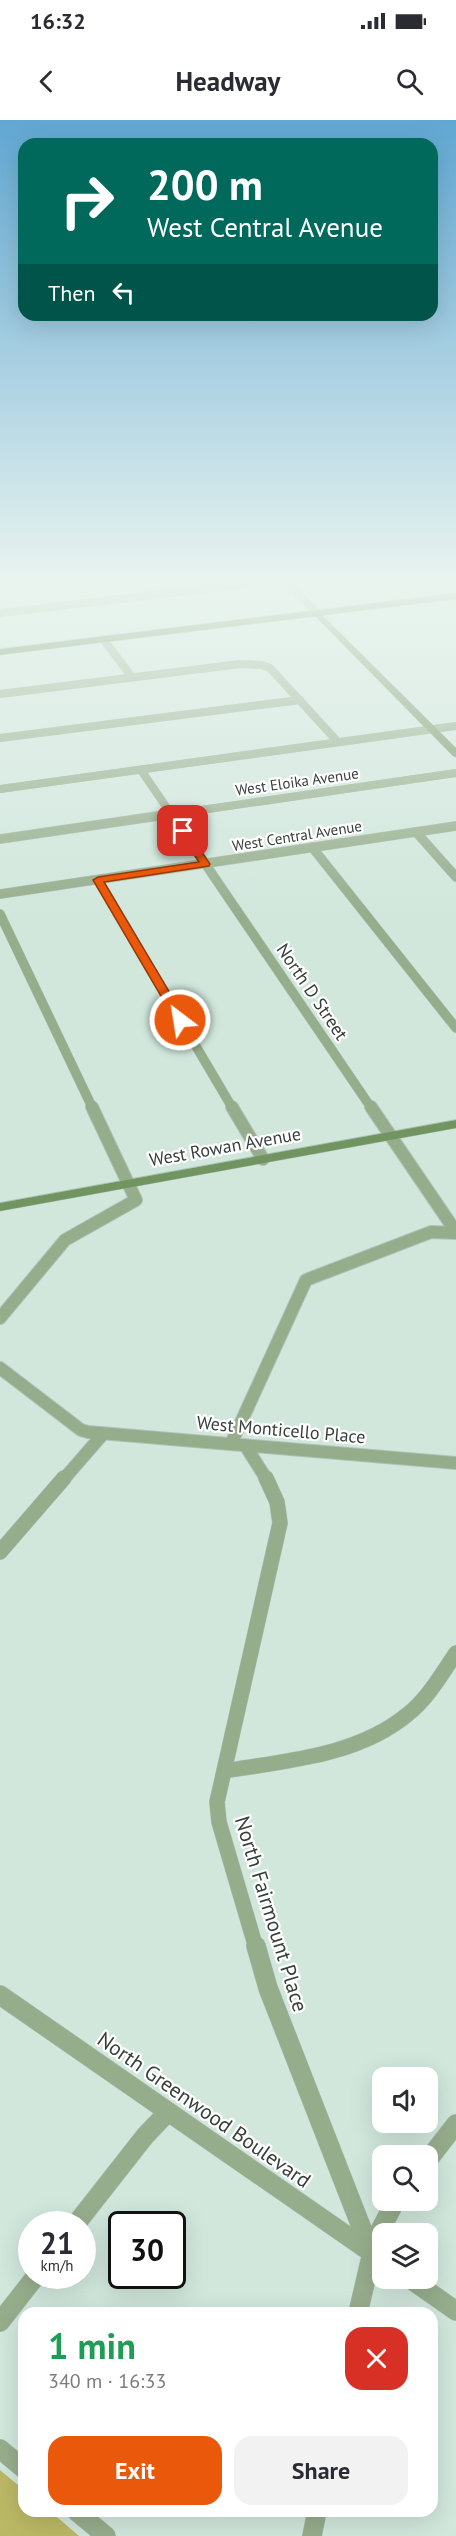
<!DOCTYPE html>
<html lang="en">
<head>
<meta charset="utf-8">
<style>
  :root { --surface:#fff; --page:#f2f2f3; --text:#2b2b33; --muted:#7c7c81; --accent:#ea580c }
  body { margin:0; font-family:"PT Sans",sans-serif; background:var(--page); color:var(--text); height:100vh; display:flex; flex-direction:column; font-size:22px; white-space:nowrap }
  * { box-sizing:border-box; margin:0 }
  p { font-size:20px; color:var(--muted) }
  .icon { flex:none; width:33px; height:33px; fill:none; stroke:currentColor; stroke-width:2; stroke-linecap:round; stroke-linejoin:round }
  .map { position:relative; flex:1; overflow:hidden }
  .panel { position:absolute; left:18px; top:2187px; width:420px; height:210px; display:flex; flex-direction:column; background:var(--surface); border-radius:18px; box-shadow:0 6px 24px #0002 }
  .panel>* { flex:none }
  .hud { position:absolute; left:18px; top:18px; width:420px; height:183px; border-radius:18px; box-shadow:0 6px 24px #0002; background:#00695c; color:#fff; overflow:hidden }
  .controls { position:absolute; left:372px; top:1947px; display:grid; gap:12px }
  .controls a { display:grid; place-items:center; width:66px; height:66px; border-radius:12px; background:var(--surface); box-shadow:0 6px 24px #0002; font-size:30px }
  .speed { position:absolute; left:18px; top:2091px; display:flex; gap:12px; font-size:30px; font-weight:700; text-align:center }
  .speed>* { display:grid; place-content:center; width:78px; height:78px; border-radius:50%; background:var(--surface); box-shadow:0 6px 24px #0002; line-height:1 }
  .speed small { font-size:15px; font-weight:400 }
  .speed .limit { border:3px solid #111; border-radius:9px; background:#fff; color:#111 }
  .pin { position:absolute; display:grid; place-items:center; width:51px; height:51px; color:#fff; margin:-26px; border-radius:12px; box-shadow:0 3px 9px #0006 }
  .me { position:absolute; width:66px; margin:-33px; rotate:329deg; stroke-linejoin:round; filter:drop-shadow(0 0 4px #0008) }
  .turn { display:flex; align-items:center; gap:21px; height:126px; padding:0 30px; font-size:27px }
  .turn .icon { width:78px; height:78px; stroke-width:2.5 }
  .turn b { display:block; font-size:42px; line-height:51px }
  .then { display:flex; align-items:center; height:57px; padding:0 30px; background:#0003; gap:12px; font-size:22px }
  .round { display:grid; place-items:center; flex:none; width:63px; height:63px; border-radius:18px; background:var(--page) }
  .summary { display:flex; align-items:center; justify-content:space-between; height:102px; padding:0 30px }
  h1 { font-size:36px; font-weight:700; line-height:45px; color:#1e9e55 }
  .button { display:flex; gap:12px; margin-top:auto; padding:12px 30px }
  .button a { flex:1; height:69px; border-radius:18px; background:var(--accent); color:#fff; font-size:24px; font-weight:700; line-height:69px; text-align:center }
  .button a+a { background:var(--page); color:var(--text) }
  .status { display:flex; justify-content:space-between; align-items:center; height:42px; padding:0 30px; background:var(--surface); direction:ltr }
  .status svg { height:16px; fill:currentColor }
  header { display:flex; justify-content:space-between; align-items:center; height:78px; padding:0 30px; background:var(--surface); font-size:27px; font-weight:700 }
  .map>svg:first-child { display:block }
  .green { fill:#bbb865 }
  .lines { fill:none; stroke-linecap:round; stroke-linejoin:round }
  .street-far4-casing { stroke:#afc2b9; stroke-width:8 }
  .street-far3-casing { stroke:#afc2b9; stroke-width:10 }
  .street-far2-casing { stroke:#afc2b9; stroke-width:14 }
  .street-far1-casing { stroke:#afc2b9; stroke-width:16 }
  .street-casing { stroke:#afc2b9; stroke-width:20 }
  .secondary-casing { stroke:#afc2b9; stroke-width:1 }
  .primary-casing { stroke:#afc2b9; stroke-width:1 }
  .street-far4 { stroke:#96ad8c; stroke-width:8 }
  .street-far3 { stroke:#96ad8c; stroke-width:9 }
  .street-far2 { stroke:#96ad8c; stroke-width:12 }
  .street-far1 { stroke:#96ad8c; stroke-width:15 }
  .street { stroke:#96ad8c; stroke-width:19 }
  .secondary { fill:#729461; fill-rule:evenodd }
  .primary { fill:#578142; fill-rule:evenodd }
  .route { fill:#ea580c; stroke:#983908; stroke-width:1.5 }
  .labels { text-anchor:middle; stroke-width:4.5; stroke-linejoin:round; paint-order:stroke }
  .far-street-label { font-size:15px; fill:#373f3b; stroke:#fff }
  .street-label { font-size:18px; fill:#373f3b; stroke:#fff }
  .near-street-label { font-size:21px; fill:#373f3b; stroke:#fff }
</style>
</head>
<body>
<div class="status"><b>16:32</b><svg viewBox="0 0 49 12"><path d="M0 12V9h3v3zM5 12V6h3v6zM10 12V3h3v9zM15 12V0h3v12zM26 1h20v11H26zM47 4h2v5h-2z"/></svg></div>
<header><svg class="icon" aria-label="back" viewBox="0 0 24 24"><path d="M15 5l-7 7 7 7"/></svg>Headway<svg class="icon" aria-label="search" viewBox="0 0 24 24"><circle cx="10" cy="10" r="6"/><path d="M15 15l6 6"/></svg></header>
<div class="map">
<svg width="456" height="2416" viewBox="0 0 456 2416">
  <rect width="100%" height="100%" fill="#d1e7dc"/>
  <path class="green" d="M 0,2350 L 24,2370 L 24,2391 L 50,2391 L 79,2416 L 0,2416 Z"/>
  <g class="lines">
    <defs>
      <path id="street-far4" d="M 283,459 L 317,493
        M 0,493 L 291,459
        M 103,519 L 132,557
        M 0,574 L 240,544 L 262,545 L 270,548 L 337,621
        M 0,618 L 300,580
        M 141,650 L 171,694
        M 0,669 L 456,606
        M 174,694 L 456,653"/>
      <path id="street-far3" d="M 170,692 L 372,989
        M 416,712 L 456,757
        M 0,719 L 185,692
        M 312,727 L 456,908
        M 98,760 L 233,989
        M 0,774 L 456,706
        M 0,794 L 93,989"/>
      <path id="street-far2" d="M 232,987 L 263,1039
        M 371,987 L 456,1112
        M 0,1198 L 65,1120 L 136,1080 L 92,987
        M 0,1248 L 81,1310 L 88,1312 L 456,1343
        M 231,1324 L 306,1160 L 431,1112 L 456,1113
        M 245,1325 L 267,1360
        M 63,1360 L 103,1314"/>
      <path id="street-far1" d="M 0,1432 L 64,1358
        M 224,1651 C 285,1641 358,1636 408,1594 C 428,1578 441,1555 456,1533
        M 256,1828 L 219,1702 L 217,1682 L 280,1403 L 277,1382 L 266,1358"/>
      <path id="street" d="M 256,1826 L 268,1868 L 371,2132
        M 0,1875 L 382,2140
        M 428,2040 L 456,2004
        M 76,2104 L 145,2016 L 167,1993
        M 409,2158 L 456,2191
        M 358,2193 L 375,2120 L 396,2080
        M 0,2202 L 36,2156
        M 0,2329 L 24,2349
        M 76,2391 L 106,2416
        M 312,2416 L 317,2391"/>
      <path id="secondary" d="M 317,490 L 456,628 L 456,637 L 453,636 L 314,495 L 314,491 Z
        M 456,1000 L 456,1008 L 0,1091 L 0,1083 Z"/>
      <path id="primary" d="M 456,473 L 456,479 L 0,535 L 0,529 Z"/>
    </defs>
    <use href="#street-far4" class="street-far4-casing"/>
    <use href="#street-far3" class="street-far3-casing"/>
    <use href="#street-far2" class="street-far2-casing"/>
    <use href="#street-far1" class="street-far1-casing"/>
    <use href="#street" class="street-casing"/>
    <use href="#secondary" class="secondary-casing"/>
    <use href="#primary" class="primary-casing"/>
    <use href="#street-far4" class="street-far4"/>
    <use href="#street-far3" class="street-far3"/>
    <use href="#street-far2" class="street-far2"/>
    <use href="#street-far1" class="street-far1"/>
    <use href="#street" class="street"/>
    <use href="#secondary" class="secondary"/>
    <use href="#primary" class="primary"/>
  </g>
  <linearGradient id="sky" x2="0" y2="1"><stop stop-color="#60a7d2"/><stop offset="0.58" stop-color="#eaf4ef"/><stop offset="1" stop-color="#eaf4ef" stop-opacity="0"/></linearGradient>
  <rect width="456" height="797" fill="url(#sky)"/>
  <path class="route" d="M 179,709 L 186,709 L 210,744 L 209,746 L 104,762 L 186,900 L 180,903 L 175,900 L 93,760 L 98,757 L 199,742 L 178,711 Z"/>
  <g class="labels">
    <g class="far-street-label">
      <text transform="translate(297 662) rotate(-8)" y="5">West Eloika Avenue</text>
      <text transform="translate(297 716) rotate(-9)" y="5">West Central Avenue</text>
    </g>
    <g class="street-label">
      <text transform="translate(312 872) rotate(56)" y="6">North D Street</text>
      <text transform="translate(225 1027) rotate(-10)" y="6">West Rowan Avenue</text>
      <text transform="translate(281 1310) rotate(5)" y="6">West Monticello Place</text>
    </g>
    <g class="near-street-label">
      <text transform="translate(271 1794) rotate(73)" y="7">North Fairmount Place</text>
      <text transform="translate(204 1990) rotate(35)" y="7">North Greenwood Boulevard</text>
    </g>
  </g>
</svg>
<div class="controls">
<a><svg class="icon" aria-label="sound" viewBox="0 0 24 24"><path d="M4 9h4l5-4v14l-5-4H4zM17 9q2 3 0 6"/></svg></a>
<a><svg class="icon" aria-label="search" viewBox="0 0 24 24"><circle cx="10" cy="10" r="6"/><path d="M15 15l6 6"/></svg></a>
<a><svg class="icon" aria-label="layers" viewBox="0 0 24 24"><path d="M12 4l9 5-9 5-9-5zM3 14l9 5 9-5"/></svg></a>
</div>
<div class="speed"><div>21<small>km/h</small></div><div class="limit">30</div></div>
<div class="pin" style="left:183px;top:711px;background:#d93025"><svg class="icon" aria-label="arrive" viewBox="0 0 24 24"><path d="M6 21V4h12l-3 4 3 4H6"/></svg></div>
<svg class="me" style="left:180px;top:900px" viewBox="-20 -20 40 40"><circle r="17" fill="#ea580c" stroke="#fff" stroke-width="3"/><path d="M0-11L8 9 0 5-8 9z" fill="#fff"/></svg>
<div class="hud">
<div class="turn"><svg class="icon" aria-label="right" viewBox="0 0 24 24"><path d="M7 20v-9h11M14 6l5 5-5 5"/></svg><div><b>200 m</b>West Central Avenue</div></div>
<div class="then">Then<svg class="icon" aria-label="left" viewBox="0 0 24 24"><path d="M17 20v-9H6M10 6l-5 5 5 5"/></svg></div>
</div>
<section class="panel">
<div class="summary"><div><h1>1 min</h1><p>340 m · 16:33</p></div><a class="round" style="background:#d93025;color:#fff"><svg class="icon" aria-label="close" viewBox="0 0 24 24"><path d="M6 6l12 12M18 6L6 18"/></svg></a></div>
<div class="button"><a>Exit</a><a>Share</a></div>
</section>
</div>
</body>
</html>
